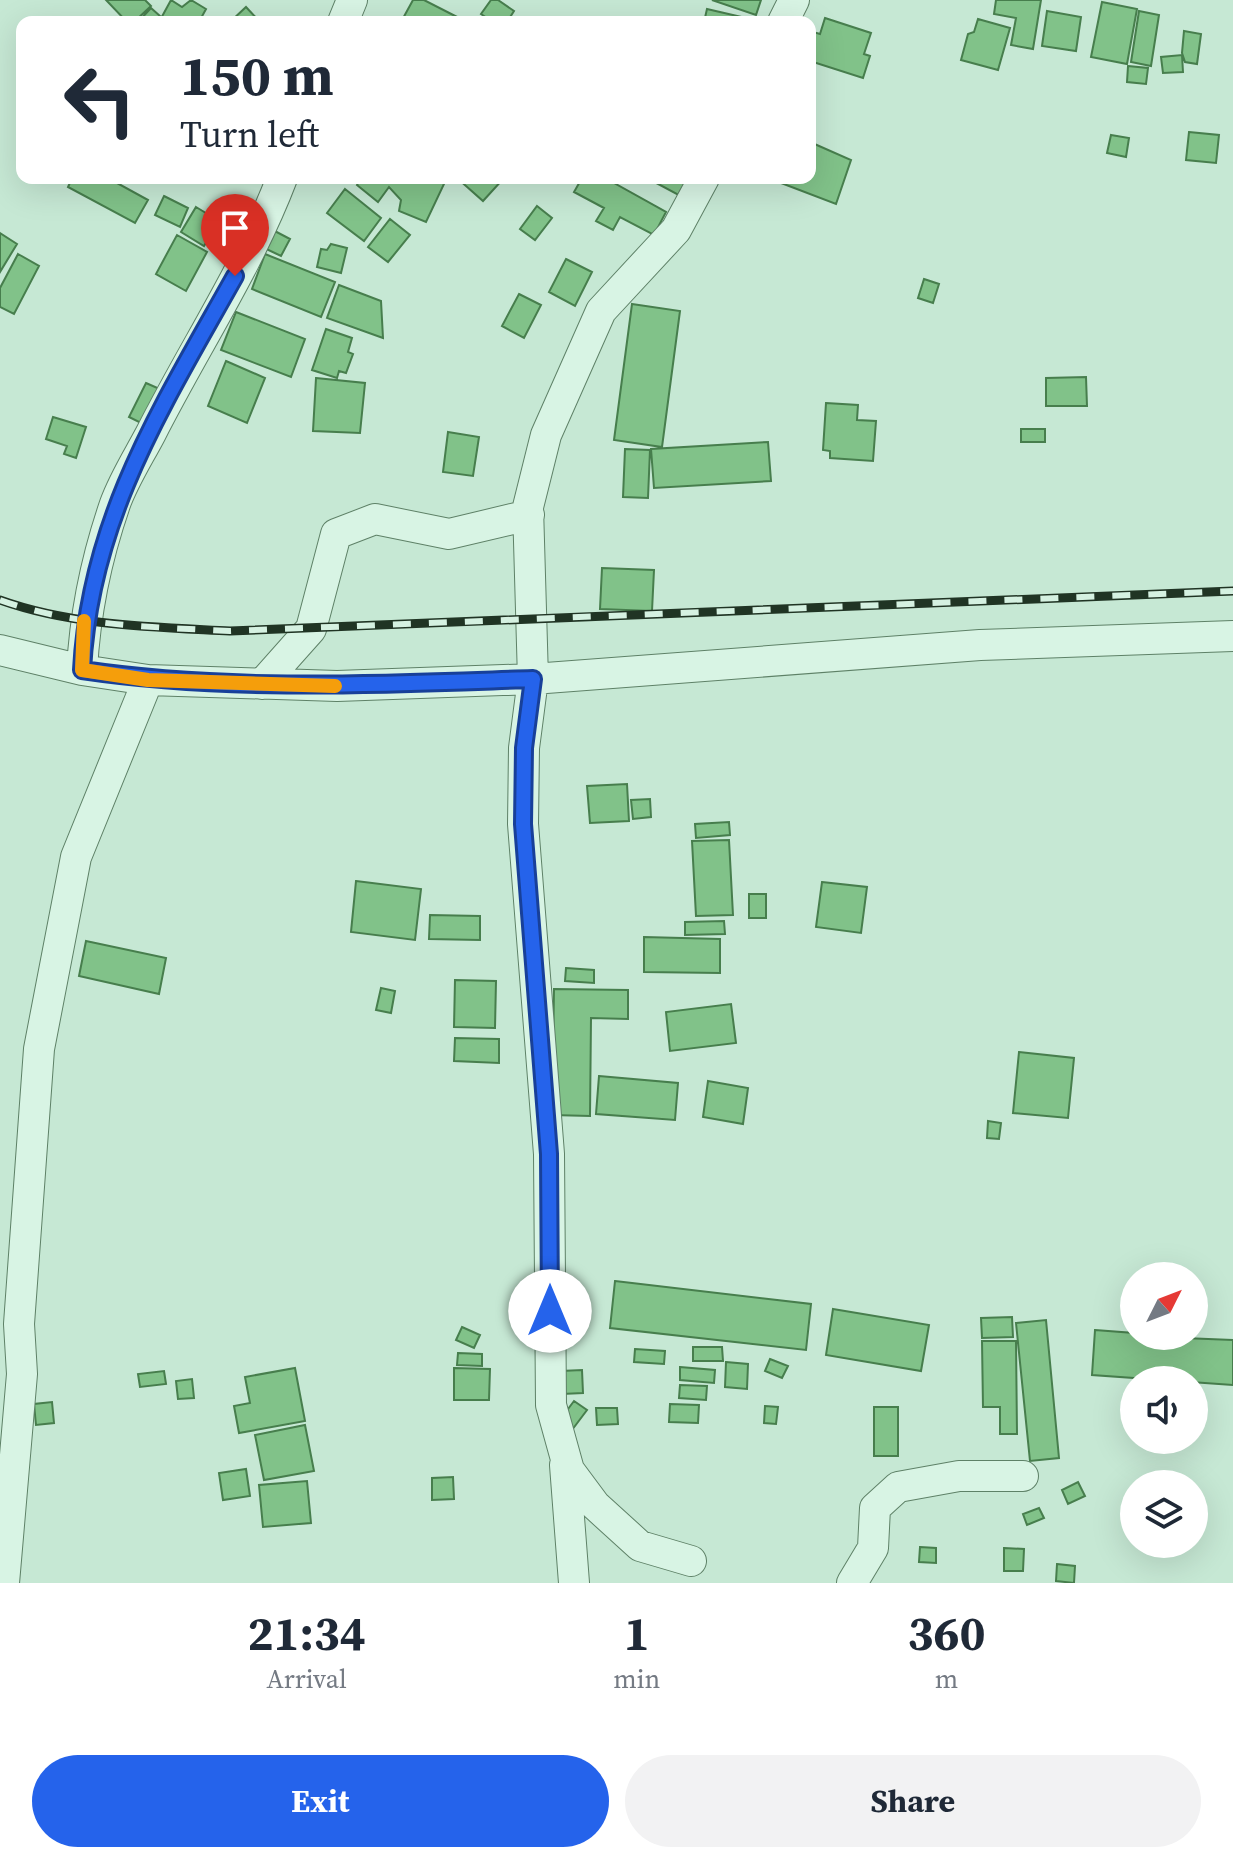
<!DOCTYPE html>
<html lang="en">
<head>
<meta charset="utf-8">
<style>
  :root { --surface:#fff; --page:#f2f2f3; --text:#1f2937; --muted:#747a83; --accent:#2563eb }
  body { margin:0; font-family:"Source Serif 4",serif; background:var(--page); color:var(--text); height:100vh; display:flex; flex-direction:column; font-size:30px; white-space:nowrap }
  * { box-sizing:border-box; margin:0 }
  p { font-size:26px; color:var(--muted) }
  .icon { flex:none; width:44px; height:44px; fill:none; stroke:currentColor; stroke-width:2; stroke-linecap:round; stroke-linejoin:round }
  .map { position:relative; height:1583px; overflow:hidden }
  .drawer { display:flex; flex-direction:column; background:var(--surface); flex:1 }
  .drawer>* { flex:none }
  .guide { position:absolute; left:16px; top:16px; width:800px; height:168px; border-radius:16px; box-shadow:0 8px 32px #0002; background:#fff; color:var(--text); overflow:hidden }
  .needle { width:52px; rotate:48deg }
  .fabs { position:absolute; left:1120px; top:1262px; display:grid; gap:16px }
  .fabs a { display:grid; place-items:center; width:88px; height:88px; border-radius:50%; background:var(--surface); box-shadow:0 8px 32px #0002; font-size:40px }
  .pin { position:absolute; display:grid; place-items:center; width:68px; height:68px; color:#fff; margin:-82px -34px; border-radius:50% 50% 50% 0; rotate:-45deg; box-shadow:0 0 8px #0007 }
  .pin .icon { rotate:45deg }
  .me { position:absolute; width:88px; margin:-44px; rotate:0deg; stroke-linejoin:round; filter:drop-shadow(0 0 6px #0008) }
  .turn { display:flex; align-items:center; gap:28px; height:168px; padding:0 32px; font-size:36px }
  .turn .icon { width:104px; height:104px; stroke-width:2.5 }
  .turn b { display:block; font-size:56px; line-height:68px }
  .eta { display:flex; justify-content:space-evenly; align-items:center; height:136px; text-align:center }
  .eta b { font-size:48px; font-weight:700; line-height:56px }
  .primary-button { display:flex; gap:16px; margin-top:auto; padding:16px 32px }
  .primary-button a { flex:1; height:92px; border-radius:48px; background:var(--accent); color:#fff; font-size:32px; font-weight:700; line-height:92px; text-align:center }
  .primary-button a+a { background:var(--page); color:var(--text) }
  .map>svg:first-child { display:block }
  .building { fill:#81c289; stroke:#477e4d; stroke-width:2 }
  .lines { fill:none; stroke-linecap:round; stroke-linejoin:round }
  .street-casing { stroke:#5e8167; stroke-width:32 }
  .street { stroke:#d8f4e4; stroke-width:30 }
  .rail-casing { stroke:#203424; stroke-width:9 }
  .rail { stroke:#d5f1e1; stroke-width:6; stroke-dasharray:18; stroke-linecap:butt }
  .route-casing { stroke:#184099; stroke-width:20 }
  .route { stroke:#2563eb; stroke-width:14 }
  .slow { stroke:#f59e0b; stroke-width:14 }
</style>
</head>
<body>
<div class="map">
<svg width="1233" height="1583" viewBox="0 0 1233 1583">
  <rect width="100%" height="100%" fill="#c6e8d4"/>
  <path class="building" d="M 106,0 L 145,0 L 151,6 L 134,22 L 127,22 Z
    M 171,0 L 182,7 L 191,0 L 206,9 L 200,20 L 204,22 L 159,22 Z
    M 413,0 L 424,0 L 463,20 L 401,22 Z
    M 491,0 L 498,0 L 514,11 L 507,22 L 493,22 L 481,14 Z
    M 712,0 L 761,0 L 756,15 Z
    M 996,0 L 1041,0 L 1033,49 L 1011,45 L 1016,18 L 994,14 Z
    M 1102,2 L 1137,9 L 1127,64 L 1091,57 Z
    M 246,7 L 260,22 L 230,22 Z
    M 151,8 L 160,16 L 154,22 L 138,22 Z
    M 707,9 L 763,22 L 704,22 Z
    M 1047,11 L 1081,17 L 1076,51 L 1042,46 Z
    M 1139,11 L 1159,15 L 1151,66 L 1131,62 Z
    M 825,18 L 871,33 L 864,54 L 870,56 L 863,78 L 810,61 L 810,31 L 820,34 Z
    M 978,19 L 1010,28 L 998,70 L 961,60 L 968,34 L 974,32 Z
    M 1184,31 L 1201,34 L 1197,64 L 1185,62 L 1182,53 Z
    M 1182,55 L 1183,72 L 1163,73 L 1161,57 Z
    M 1128,66 L 1148,68 L 1146,84 L 1127,82 Z
    M 1189,132 L 1219,135 L 1216,163 L 1186,160 Z
    M 1111,135 L 1129,138 L 1126,157 L 1107,153 Z
    M 810,142 L 851,160 L 836,204 L 768,178 L 810,178 Z
    M 72,178 L 108,178 L 148,200 L 135,223 L 68,187 Z
    M 361,178 L 433,178 L 444,184 L 426,222 L 399,211 L 401,200 L 389,187 L 378,202 L 357,185 Z
    M 457,178 L 504,178 L 483,201 Z
    M 582,178 L 605,178 L 666,212 L 654,235 L 620,217 L 613,230 L 596,221 L 604,208 L 574,192 Z
    M 647,178 L 697,178 L 686,199 Z
    M 345,189 L 381,218 L 364,241 L 327,213 Z
    M 164,196 L 188,208 L 180,227 L 155,215 Z
    M 537,206 L 552,218 L 535,240 L 520,229 Z
    M 196,207 L 219,221 L 204,246 L 181,232 Z
    M 390,219 L 410,235 L 388,262 L 368,247 Z
    M 269,228 L 290,239 L 281,256 L 260,246 Z
    M 0,233 L 17,244 L 0,272 Z
    M 177,235 L 207,252 L 186,291 L 156,274 Z
    M 331,244 L 347,248 L 341,273 L 317,267 L 321,249 L 327,250 Z
    M 18,254 L 39,266 L 14,314 L 0,307 L 0,288 Z
    M 265,254 L 335,282 L 321,317 L 252,289 Z
    M 566,259 L 592,272 L 575,306 L 549,292 Z
    M 924,279 L 939,284 L 933,303 L 918,298 Z
    M 339,285 L 381,301 L 383,338 L 327,318 Z
    M 519,294 L 541,305 L 524,338 L 502,326 Z
    M 632,304 L 680,311 L 662,447 L 614,440 Z
    M 236,312 L 305,339 L 291,377 L 221,350 Z
    M 326,329 L 352,338 L 348,352 L 353,354 L 346,373 L 339,371 L 337,378 L 312,370 Z
    M 226,361 L 265,378 L 247,423 L 208,406 Z
    M 1086,377 L 1087,406 L 1046,406 L 1046,378 Z
    M 316,378 L 365,383 L 360,433 L 313,431 Z
    M 146,383 L 162,390 L 145,425 L 129,417 Z
    M 826,403 L 858,405 L 857,420 L 876,421 L 873,461 L 830,458 L 830,451 L 823,450 Z
    M 53,417 L 86,427 L 76,458 L 64,454 L 67,446 L 46,439 Z
    M 1021,429 L 1045,429 L 1045,442 L 1021,442 Z
    M 448,432 L 479,437 L 473,476 L 443,472 Z
    M 768,442 L 771,481 L 654,488 L 651,449 Z
    M 625,449 L 650,450 L 648,498 L 623,497 Z
    M 602,568 L 654,570 L 652,611 L 600,609 Z
    M 627,784 L 629,821 L 590,823 L 587,786 Z
    M 650,799 L 651,817 L 633,819 L 631,800 Z
    M 729,822 L 730,835 L 696,838 L 695,824 Z
    M 729,840 L 733,915 L 696,916 L 692,841 Z
    M 356,881 L 421,889 L 415,940 L 351,932 Z
    M 822,882 L 867,887 L 861,933 L 816,927 Z
    M 749,894 L 766,894 L 766,918 L 749,918 Z
    M 430,915 L 480,916 L 480,940 L 429,939 Z
    M 724,921 L 725,934 L 685,935 L 685,922 Z
    M 644,937 L 720,939 L 720,973 L 644,972 Z
    M 86,941 L 166,958 L 159,994 L 79,976 Z
    M 566,968 L 594,970 L 594,983 L 565,981 Z
    M 455,980 L 496,981 L 495,1028 L 454,1027 Z
    M 381,988 L 395,991 L 391,1013 L 376,1010 Z
    M 554,989 L 628,990 L 628,1019 L 591,1018 L 590,1116 L 552,1115 Z
    M 731,1004 L 736,1043 L 670,1051 L 666,1012 Z
    M 455,1038 L 499,1039 L 499,1063 L 454,1061 Z
    M 1019,1052 L 1074,1058 L 1068,1118 L 1013,1113 Z
    M 599,1076 L 678,1083 L 675,1120 L 596,1114 Z
    M 708,1081 L 748,1088 L 743,1124 L 703,1117 Z
    M 988,1121 L 1001,1123 L 999,1139 L 987,1138 Z
    M 615,1281 L 811,1304 L 806,1350 L 610,1328 Z
    M 833,1309 L 929,1325 L 921,1371 L 826,1355 Z
    M 1012,1317 L 1013,1337 L 982,1338 L 981,1318 Z
    M 1046,1320 L 1059,1458 L 1030,1461 L 1016,1323 Z
    M 462,1327 L 480,1335 L 474,1348 L 456,1340 Z
    M 1095,1330 L 1134,1333 L 1134,1336 L 1233,1340 L 1233,1385 L 1092,1375 Z
    M 982,1341 L 1016,1341 L 1017,1434 L 1000,1434 L 1000,1407 L 983,1407 Z
    M 693,1347 L 722,1347 L 723,1361 L 693,1361 Z
    M 635,1349 L 665,1351 L 664,1364 L 634,1362 Z
    M 458,1353 L 482,1354 L 482,1366 L 457,1365 Z
    M 770,1359 L 788,1366 L 782,1378 L 765,1371 Z
    M 726,1362 L 748,1364 L 747,1389 L 725,1387 Z
    M 680,1367 L 715,1370 L 714,1383 L 680,1380 Z
    M 295,1368 L 305,1421 L 239,1433 L 234,1406 L 250,1403 L 245,1377 Z
    M 454,1368 L 490,1369 L 489,1400 L 454,1400 Z
    M 582,1370 L 583,1393 L 562,1394 L 561,1371 Z
    M 164,1371 L 166,1384 L 140,1387 L 138,1374 Z
    M 192,1379 L 194,1398 L 178,1399 L 176,1381 Z
    M 680,1385 L 707,1386 L 706,1400 L 679,1398 Z
    M 574,1401 L 587,1410 L 572,1430 L 559,1421 Z
    M 52,1402 L 54,1423 L 36,1425 L 34,1404 Z
    M 670,1404 L 699,1405 L 698,1423 L 669,1422 Z
    M 765,1406 L 778,1407 L 776,1424 L 764,1423 Z
    M 874,1407 L 898,1407 L 898,1456 L 874,1456 Z
    M 596,1408 L 617,1408 L 618,1424 L 597,1425 Z
    M 305,1425 L 314,1471 L 264,1480 L 255,1435 Z
    M 246,1469 L 250,1496 L 223,1500 L 219,1473 Z
    M 453,1477 L 454,1499 L 432,1500 L 432,1478 Z
    M 307,1481 L 311,1523 L 263,1527 L 259,1485 Z
    M 1078,1482 L 1085,1496 L 1068,1504 L 1062,1490 Z
    M 1039,1508 L 1044,1518 L 1027,1525 L 1023,1514 Z
    M 920,1547 L 936,1548 L 936,1563 L 919,1562 Z
    M 1004,1548 L 1024,1549 L 1023,1571 L 1004,1571 Z
    M 1057,1564 L 1075,1566 L 1074,1583 L 1056,1581 Z"/>
  <g class="lines">
    <defs>
      <path id="street" d="M 343,22 L 352,0
        M 783,22 L 794,0
        M 0,650 L 82,670 L 148,680 L 337,686 L 533,679 L 980,645 L 1233,636
        M 82,670 C 85,612 96,559 115,504 C 124,479 139,456 151,433 C 194,348 248,267 282,178
        M 262,684 L 311,629 L 336,534 L 375,519 L 449,534 L 529,515
        M 565,1465 L 574,1583
        M 691,1561 L 640,1546 L 595,1505 L 569,1470 L 551,1405 L 549,1154 L 523,824 L 524,748 L 533,679 L 528,507 L 546,435 L 601,311 L 676,230 L 704,178
        M 4,1583 L 22,1374 L 19,1324 L 39,1049 L 76,857 L 148,680
        M 852,1583 L 873,1548 L 875,1508 L 898,1487 L 959,1476 L 1023,1476"/>
    </defs>
    <use href="#street" class="street-casing"/>
    <use href="#street" class="street"/>
    <defs>
      <path id="rail" d="M 0,600 C 72,626 154,627 230,631 L 1233,591"/>
    </defs>
    <use href="#rail" class="rail-casing"/>
    <use href="#rail" class="rail"/>
  </g>
  <g class="lines">
    <defs>
      <path id="route" d="M 235,276 C 163,405 90,518 82,670 C 232,692 383,684 533,679 L 524,748 L 523,824 L 549,1154 L 550,1311"/>
    </defs>
    <use href="#route" class="route-casing"/>
    <use href="#route" class="route"/>
    <path class="slow" d="M 84,621 L 82,670 L 148,680 L 335,686"/>
  </g>
</svg>
<div class="fabs">
<a><svg class="needle" viewBox="-14 -14 28 28"><path d="M0-13l5 13h-10z" fill="#e53935"/><path d="M0 13l5-13h-10z" fill="#747a83"/></svg></a>
<a><svg class="icon" aria-label="sound" viewBox="0 0 24 24"><path d="M4 9h4l5-4v14l-5-4H4zM17 9q2 3 0 6"/></svg></a>
<a><svg class="icon" aria-label="layers" viewBox="0 0 24 24"><path d="M12 4l9 5-9 5-9-5zM3 14l9 5 9-5"/></svg></a>
</div>
<div class="pin" style="left:235px;top:276px;background:#d93025"><svg class="icon" aria-label="arrive" viewBox="0 0 24 24"><path d="M6 21V4h12l-3 4 3 4H6"/></svg></div>
<svg class="me" style="left:550px;top:1311px" viewBox="-20 -20 40 40"><circle r="19" fill="#fff"/><path d="M0-13L10 11 0 6-10 11z" fill="#2563eb"/></svg>
<div class="guide">
<div class="turn"><svg class="icon" aria-label="left" viewBox="0 0 24 24"><path d="M17 20v-9H6M10 6l-5 5 5 5"/></svg><div><b>150 m</b>Turn left</div></div>
</div>
</div>
<section class="drawer">
<div class="eta">
<div><b>21:34</b><p>Arrival</p></div>
<div><b>1</b><p>min</p></div>
<div><b>360</b><p>m</p></div>
</div>
<div class="primary-button"><a>Exit</a><a>Share</a></div>
</section>
</body>
</html>
